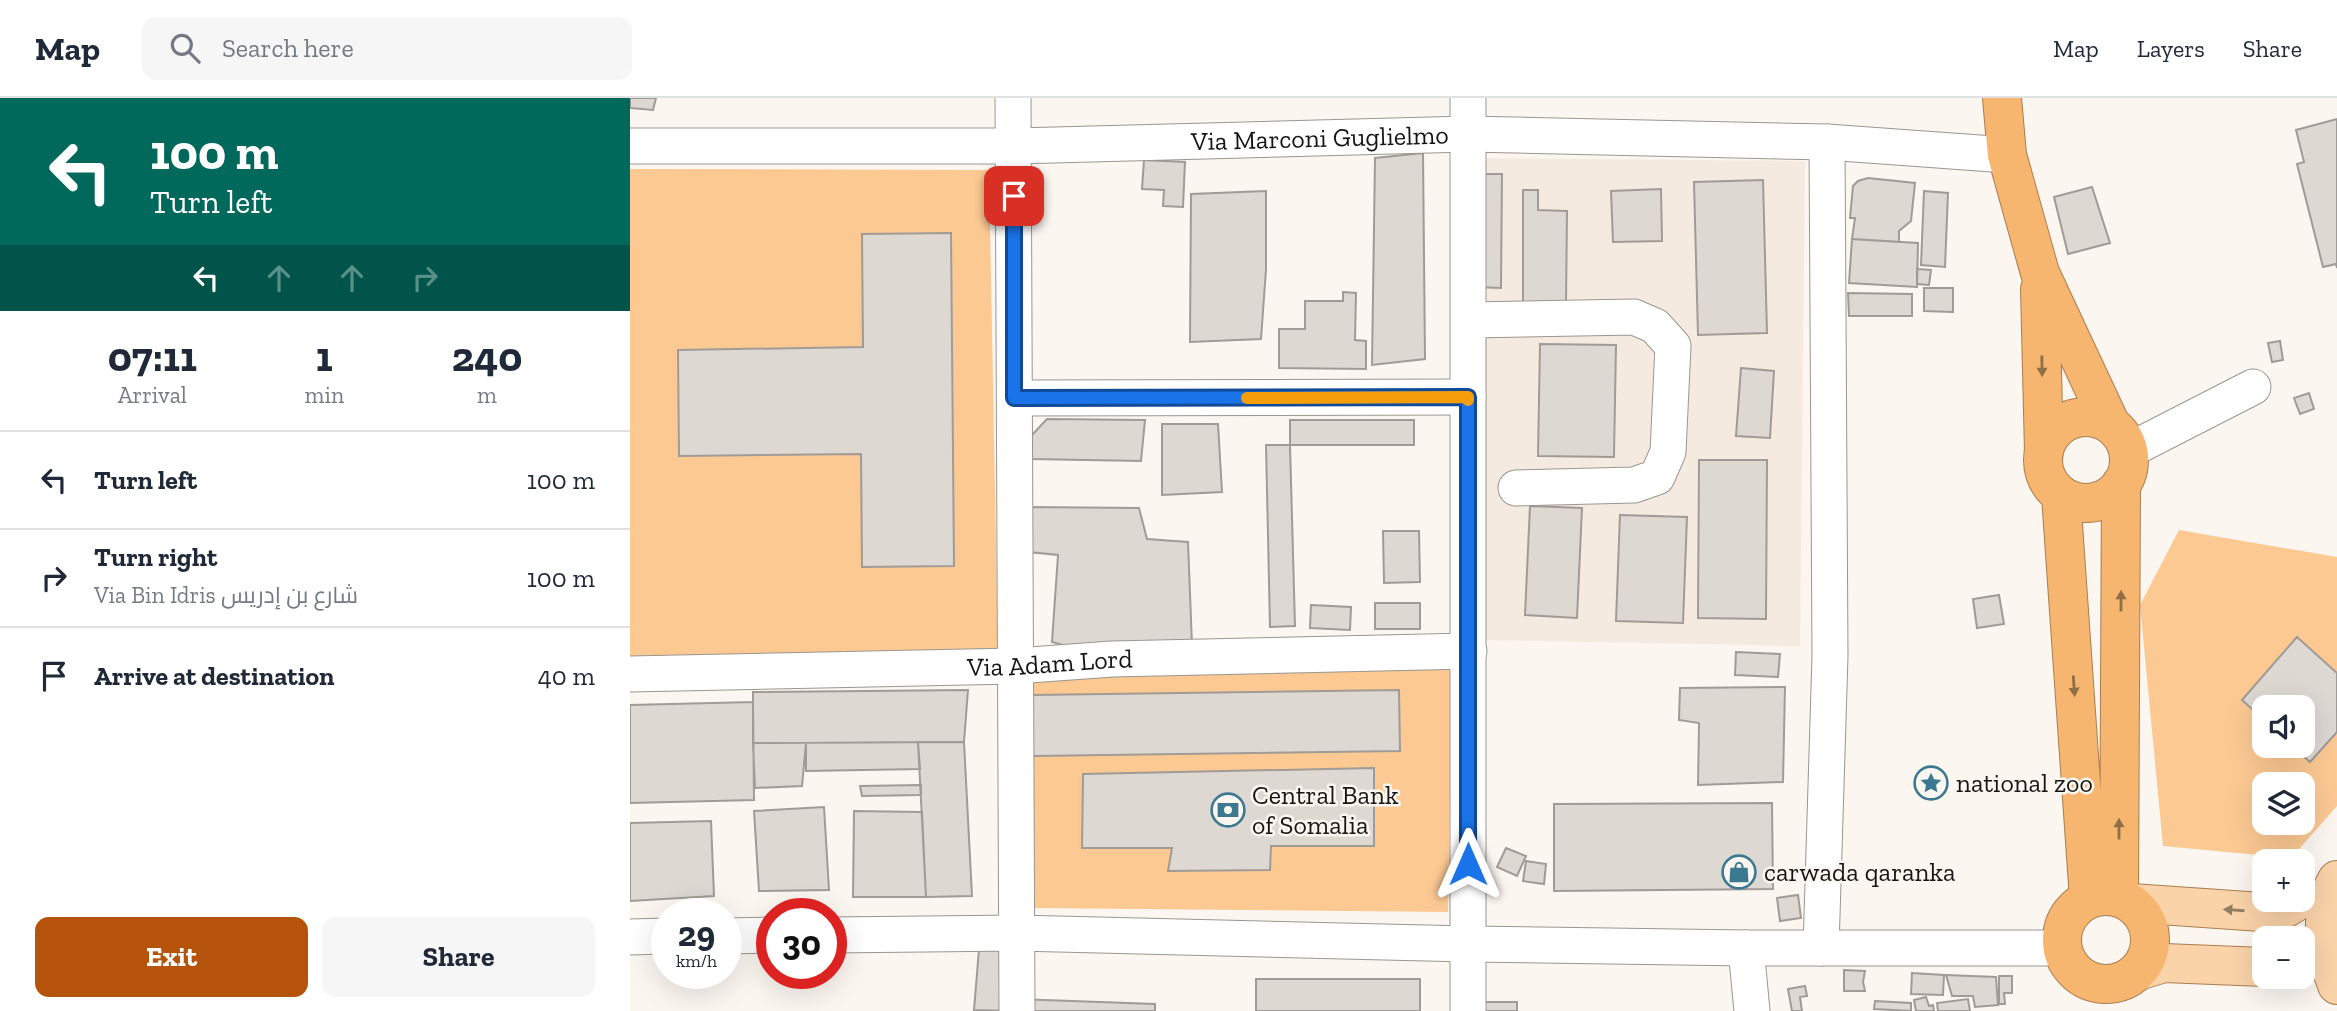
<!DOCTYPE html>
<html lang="en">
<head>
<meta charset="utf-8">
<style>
  :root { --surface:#fff; --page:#f6f6f7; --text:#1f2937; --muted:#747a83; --line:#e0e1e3; --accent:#b45309 }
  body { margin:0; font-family:"Zilla Slab",Cairo,serif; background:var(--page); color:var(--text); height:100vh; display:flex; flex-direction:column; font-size:26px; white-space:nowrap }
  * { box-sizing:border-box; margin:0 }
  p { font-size:23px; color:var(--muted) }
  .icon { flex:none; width:38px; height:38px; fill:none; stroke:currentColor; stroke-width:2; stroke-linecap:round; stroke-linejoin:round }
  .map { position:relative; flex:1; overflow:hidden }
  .details { display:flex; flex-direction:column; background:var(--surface); width:630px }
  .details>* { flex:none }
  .guide { background:#00695c; color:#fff; overflow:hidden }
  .controls { position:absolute; left:1622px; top:597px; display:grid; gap:14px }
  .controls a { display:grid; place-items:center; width:63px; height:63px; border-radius:14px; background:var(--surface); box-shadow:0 7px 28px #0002; font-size:35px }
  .speed { position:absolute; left:21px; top:800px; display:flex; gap:14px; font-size:35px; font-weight:700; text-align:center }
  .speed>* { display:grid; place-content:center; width:91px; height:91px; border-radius:50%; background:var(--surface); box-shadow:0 7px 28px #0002; line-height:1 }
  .speed small { font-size:18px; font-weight:400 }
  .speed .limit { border:10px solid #d22; background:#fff; color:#111 }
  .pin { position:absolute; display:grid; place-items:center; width:60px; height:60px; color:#fff; margin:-30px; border-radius:14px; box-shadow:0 4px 10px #0006 }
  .me { position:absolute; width:77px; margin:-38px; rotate:0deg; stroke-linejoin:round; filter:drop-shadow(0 0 5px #0008) }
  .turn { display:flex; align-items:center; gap:24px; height:147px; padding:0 35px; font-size:32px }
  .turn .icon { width:91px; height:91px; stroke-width:2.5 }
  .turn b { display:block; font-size:49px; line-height:60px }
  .lanes { display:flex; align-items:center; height:66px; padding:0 35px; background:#0003; justify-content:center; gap:35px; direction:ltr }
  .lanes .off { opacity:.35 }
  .eta { display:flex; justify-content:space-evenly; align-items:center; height:119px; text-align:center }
  .eta b { font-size:42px; font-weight:700; line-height:49px }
  .action { display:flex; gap:14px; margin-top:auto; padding:14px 35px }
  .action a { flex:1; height:80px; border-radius:14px; background:var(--accent); color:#fff; font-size:28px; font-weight:700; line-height:80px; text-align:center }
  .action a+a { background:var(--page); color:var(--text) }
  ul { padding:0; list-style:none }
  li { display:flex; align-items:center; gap:21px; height:98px; padding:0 35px; border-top:2px solid var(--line) }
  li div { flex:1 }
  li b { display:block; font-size:26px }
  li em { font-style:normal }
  header { display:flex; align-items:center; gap:42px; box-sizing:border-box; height:98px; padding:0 35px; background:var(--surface); border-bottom:2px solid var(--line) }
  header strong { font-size:33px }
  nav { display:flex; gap:38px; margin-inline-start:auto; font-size:24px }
  .search { width:490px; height:63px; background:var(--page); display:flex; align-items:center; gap:18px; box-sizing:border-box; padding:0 24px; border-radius:14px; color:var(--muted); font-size:26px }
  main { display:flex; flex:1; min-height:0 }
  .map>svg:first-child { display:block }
  .built { fill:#f5eadf }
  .green { fill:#fcc993; fill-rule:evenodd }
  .building { fill:#ded8d3; stroke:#a09b96; stroke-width:2 }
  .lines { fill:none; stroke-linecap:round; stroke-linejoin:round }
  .minor-casing { stroke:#9a9691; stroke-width:37 }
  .major-casing { stroke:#a97e50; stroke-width:40 }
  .highway-casing { stroke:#a97e50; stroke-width:40 }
  .minor { stroke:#fff; stroke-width:35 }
  .major { stroke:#fad3a9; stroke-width:38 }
  .highway { stroke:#f7b670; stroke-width:38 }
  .oneway { fill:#926e47 }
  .oneway2 { fill:#947e66 }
  .route-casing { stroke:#114b97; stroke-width:18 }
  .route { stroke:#1a73e8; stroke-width:12 }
  .slow { stroke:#f59e0b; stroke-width:12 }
  .labels { text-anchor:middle; stroke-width:5; stroke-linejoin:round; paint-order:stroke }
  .street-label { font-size:26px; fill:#171514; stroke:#fbf6f0 }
  .poi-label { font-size:26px; fill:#171514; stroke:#fbf6f0; text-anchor:start }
</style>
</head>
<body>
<header>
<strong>Map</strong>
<div class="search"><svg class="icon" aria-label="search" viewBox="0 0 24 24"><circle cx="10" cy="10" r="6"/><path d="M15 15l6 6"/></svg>Search here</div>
<nav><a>Map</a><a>Layers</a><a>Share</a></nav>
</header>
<main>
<section class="details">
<div class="guide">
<div class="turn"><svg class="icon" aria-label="left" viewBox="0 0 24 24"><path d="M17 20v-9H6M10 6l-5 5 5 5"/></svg><div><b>100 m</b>Turn left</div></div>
<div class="lanes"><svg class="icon" aria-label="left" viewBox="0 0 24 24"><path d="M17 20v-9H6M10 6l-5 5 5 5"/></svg><svg class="icon off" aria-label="ahead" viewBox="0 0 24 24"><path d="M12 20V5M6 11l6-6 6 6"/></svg><svg class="icon off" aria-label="ahead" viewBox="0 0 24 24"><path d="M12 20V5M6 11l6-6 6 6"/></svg><svg class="icon off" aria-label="right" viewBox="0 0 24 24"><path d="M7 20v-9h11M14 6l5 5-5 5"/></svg></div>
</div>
<div class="eta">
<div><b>07:11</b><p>Arrival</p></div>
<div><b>1</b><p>min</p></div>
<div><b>240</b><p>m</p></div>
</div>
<ul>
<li><svg class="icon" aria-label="left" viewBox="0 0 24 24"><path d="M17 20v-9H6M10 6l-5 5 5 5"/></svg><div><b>Turn left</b></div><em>100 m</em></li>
<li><svg class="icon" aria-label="right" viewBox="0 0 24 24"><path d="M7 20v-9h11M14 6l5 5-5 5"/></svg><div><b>Turn right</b><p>Via Bin Idris شارع بن إدريس</p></div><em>100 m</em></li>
<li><svg class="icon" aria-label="arrive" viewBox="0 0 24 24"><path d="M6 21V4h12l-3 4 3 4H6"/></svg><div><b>Arrive at destination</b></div><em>40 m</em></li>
</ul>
<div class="action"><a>Exit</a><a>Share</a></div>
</section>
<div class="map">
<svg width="1707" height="913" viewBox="0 0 1707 913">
  <rect width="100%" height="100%" fill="#fbf6f0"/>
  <path class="built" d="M 844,60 L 1175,63 L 1170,548 L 852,542 Z"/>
  <path class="green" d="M 0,71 L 359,72 L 368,555 L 0,563 ZM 320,135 L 231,356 L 50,358 L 48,252 L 233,249 L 232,137 Z
    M 1549,432 L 1707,459 L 1707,575 L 1667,539 L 1612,602 L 1634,622 L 1634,648 L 1662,648 L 1680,663 L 1707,634 L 1707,708 L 1661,760 L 1533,748 L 1510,507 ZM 1634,686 L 1673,686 L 1673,724 L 1634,724 Z
    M 822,569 L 818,814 L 400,810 L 393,579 Z"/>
  <path class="building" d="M 0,0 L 26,0 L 23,12 L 0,10 Z
    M 1707,21 L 1707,170 L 1706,166 L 1693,169 L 1667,66 L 1674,64 L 1666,32 Z
    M 793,55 L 795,261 L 742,267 L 745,60 Z
    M 514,62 L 555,64 L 553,109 L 533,108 L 534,92 L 512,91 Z
    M 853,76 L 872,76 L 871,190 L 844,189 Z
    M 1238,80 L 1285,85 L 1281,123 L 1269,133 L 1269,144 L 1222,141 L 1225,120 L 1220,120 L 1223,88 L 1228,83 Z
    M 1133,82 L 1137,235 L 1068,237 L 1064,84 Z
    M 1462,89 L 1480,145 L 1438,156 L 1424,99 Z
    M 1031,91 L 1032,143 L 983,144 L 981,93 Z
    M 893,92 L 908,92 L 908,112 L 937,113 L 936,208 L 893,210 Z
    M 636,93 L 636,171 L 631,241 L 560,244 L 561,96 Z
    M 1294,93 L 1318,95 L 1315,169 L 1291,167 Z
    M 321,135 L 324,468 L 232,469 L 231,356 L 49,358 L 48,252 L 233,249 L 232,136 Z
    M 1222,141 L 1288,145 L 1287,189 L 1219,185 Z
    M 1287,171 L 1301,172 L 1299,187 L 1287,186 Z
    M 1294,190 L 1323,190 L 1323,214 L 1294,213 Z
    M 713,194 L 726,195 L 725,242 L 736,243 L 736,271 L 649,270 L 649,231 L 675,231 L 675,203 L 713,203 Z
    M 1218,195 L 1282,196 L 1282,218 L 1219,218 Z
    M 1650,243 L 1653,262 L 1642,264 L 1638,245 Z
    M 910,246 L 986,247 L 984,359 L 908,358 Z
    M 1111,270 L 1144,273 L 1140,340 L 1106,338 Z
    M 1679,295 L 1684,311 L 1670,316 L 1664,300 Z
    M 417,321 L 515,322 L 511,363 L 401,361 L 402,337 Z
    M 660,322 L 784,322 L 784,347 L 660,347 Z
    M 532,326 L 588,326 L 592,394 L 532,397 Z
    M 636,347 L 660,347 L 665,528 L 640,529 Z
    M 1069,362 L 1137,362 L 1136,521 L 1068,520 Z
    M 900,408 L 952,410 L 947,520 L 895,517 Z
    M 398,409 L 509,410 L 517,441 L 558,444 L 562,547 L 440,549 L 422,544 L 428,457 L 399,454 Z
    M 990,417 L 1057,419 L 1053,525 L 986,523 Z
    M 753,433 L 789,433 L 790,484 L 754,485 Z
    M 1369,497 L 1374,526 L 1347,530 L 1343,501 Z
    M 745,505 L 790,505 L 790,531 L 745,531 Z
    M 681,507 L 721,509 L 720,532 L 680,530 Z
    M 1667,539 L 1707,575 L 1707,634 L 1680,664 L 1662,648 L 1673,648 L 1673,609 L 1634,609 L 1634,622 L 1612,602 Z
    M 1106,554 L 1150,556 L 1148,579 L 1105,577 Z
    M 1155,589 L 1153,684 L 1068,687 L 1069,625 L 1049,622 L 1050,590 Z
    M 338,592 L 334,644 L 123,645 L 123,594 Z
    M 769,592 L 770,653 L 403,658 L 403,597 Z
    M 123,604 L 124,702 L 0,705 L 0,607 Z
    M 288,644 L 334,644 L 342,798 L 296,799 Z
    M 288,644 L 290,671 L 176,673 L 176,645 Z
    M 123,645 L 176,645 L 172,688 L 125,690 Z
    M 744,670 L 744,748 L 641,748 L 640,772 L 538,773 L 542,750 L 452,750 L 453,676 Z
    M 291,687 L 291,697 L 232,698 L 230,688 Z
    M 1142,705 L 1143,791 L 924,793 L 924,706 Z
    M 194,709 L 199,792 L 129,793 L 124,713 Z
    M 224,713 L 292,714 L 296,799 L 223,799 Z
    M 81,723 L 84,798 L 0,803 L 0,725 Z
    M 876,750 L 896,758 L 887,778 L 867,769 Z
    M 896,763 L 916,766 L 914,786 L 893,783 Z
    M 1168,797 L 1171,820 L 1150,823 L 1147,800 Z
    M 349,851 L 382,853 L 382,913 L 344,912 Z
    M 1214,872 L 1235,873 L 1233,884 L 1235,893 L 1214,893 Z
    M 1282,875 L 1314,877 L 1313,897 L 1281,896 Z
    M 1316,877 L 1366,879 L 1368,907 L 1345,909 L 1343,898 L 1322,898 Z
    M 1369,878 L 1382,878 L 1382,895 L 1374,895 L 1375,906 L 1369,906 Z
    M 626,881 L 790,881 L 790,913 L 626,913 Z
    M 1175,888 L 1177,898 L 1170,899 L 1172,913 L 1162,913 L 1158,891 Z
    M 1296,899 L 1299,908 L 1303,907 L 1304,913 L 1286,913 L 1284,902 Z
    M 385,901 L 525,906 L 525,913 L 385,913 Z
    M 1338,901 L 1340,913 L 1308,913 L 1307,905 Z
    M 1245,903 L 1281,905 L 1281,913 L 1244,911 Z
    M 854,904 L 887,904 L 887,913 L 854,913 Z"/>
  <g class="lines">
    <defs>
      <g id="minor">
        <path d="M 383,0 L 387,913"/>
        <path id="s1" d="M 0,48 L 384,48 L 838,36 L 1197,44 L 1377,57"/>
        <path d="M 839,222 L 1004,219 L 1025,228 L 1043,248 L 1038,354 L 1027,379 L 1004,387 L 886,390"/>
        <path d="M 385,300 L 838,299"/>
        <path d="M 1498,353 L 1623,289"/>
        <path id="s2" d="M 0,576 L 385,568 L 482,561 L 839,553"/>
        <path d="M 201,837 L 387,835 L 838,846 L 1116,850 L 1433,850"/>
        <path d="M 96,838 L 142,837"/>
        <path d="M 0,839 L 37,838"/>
        <path d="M 1116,850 L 1122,913"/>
        <path d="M 1191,850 L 1200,558 L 1197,44"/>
        <path d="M 838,913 L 838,0"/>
      </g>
      <path id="major" d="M 1707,782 C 1688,814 1694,855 1707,887
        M 1501,805 L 1632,814 L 1656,810 L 1669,802
        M 1508,873 L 1534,865 L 1634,869"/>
      <path id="highway" d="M 1372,0 L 1377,57 L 1410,175 L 1481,327
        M 1410,191 L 1414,354
        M1413 362a43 43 0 1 1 86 0a43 43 0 1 1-86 0Z
        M 1431,398 L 1459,801
        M1432 842a44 44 0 1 1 88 0a44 44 0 1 1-88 0Z
        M 1489,799 L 1491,386"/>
    </defs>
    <use href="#minor" class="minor-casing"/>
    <use href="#major" class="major-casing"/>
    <use href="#highway" class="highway-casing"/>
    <use href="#minor" class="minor"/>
    <use href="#major" class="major"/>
    <use href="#highway" class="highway"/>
  </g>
  <defs><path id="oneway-solid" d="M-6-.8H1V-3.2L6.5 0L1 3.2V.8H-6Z" transform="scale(1.75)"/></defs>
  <g class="oneway">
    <use href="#oneway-solid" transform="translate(1412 268) rotate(89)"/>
    <use href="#oneway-solid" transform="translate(1491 503) rotate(-90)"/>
    <use href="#oneway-solid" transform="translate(1444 588) rotate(86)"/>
    <use href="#oneway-solid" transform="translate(1489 731) rotate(-90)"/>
  </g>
  <use class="oneway2" href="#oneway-solid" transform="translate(1604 812) rotate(-176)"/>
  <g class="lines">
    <defs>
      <path id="route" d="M 384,98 L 384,300 L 838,299 L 838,766"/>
    </defs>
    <use href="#route" class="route-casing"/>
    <use href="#route" class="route"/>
    <path class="slow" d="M 617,300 L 838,299 L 838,302"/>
  </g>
  <defs>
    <symbol id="sight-ring" viewBox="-11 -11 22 22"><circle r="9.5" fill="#fbf6f0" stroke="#3c788f" stroke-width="1.5"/><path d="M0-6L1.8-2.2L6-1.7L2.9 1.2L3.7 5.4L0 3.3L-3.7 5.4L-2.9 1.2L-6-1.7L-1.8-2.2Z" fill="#3c788f"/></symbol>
    <symbol id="bank-ring" viewBox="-11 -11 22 22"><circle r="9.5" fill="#fbf6f0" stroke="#3c788f" stroke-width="1.5"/><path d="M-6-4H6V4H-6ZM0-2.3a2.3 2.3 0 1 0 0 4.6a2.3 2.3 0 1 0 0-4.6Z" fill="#3c788f"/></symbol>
    <symbol id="shop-ring" viewBox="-11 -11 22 22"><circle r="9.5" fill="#fbf6f0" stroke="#3c788f" stroke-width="1.5"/><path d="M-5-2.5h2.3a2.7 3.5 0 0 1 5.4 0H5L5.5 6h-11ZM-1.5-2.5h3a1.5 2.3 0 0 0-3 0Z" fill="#3c788f"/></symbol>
  </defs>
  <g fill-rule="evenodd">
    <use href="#sight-ring" x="1282" y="666" width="38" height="38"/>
    <use href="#bank-ring" x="579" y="693" width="38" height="38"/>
    <use href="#shop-ring" x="1090" y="755" width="38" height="38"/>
  </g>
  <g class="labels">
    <g class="street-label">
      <text dy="9" stroke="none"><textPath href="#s1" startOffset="690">Via Marconi Guglielmo</textPath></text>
      <text dy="9" stroke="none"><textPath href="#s2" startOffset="420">Via Adam Lord</textPath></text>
    </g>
    <g class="poi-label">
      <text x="1326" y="694">national zoo</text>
      <text x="622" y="706">Central Bank<tspan x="622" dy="30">of Somalia</tspan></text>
      <text x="1134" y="783">carwada qaranka</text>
    </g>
  </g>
</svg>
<div class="controls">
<a><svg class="icon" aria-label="sound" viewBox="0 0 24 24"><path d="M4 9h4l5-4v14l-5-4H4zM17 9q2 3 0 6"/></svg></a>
<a><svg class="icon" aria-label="layers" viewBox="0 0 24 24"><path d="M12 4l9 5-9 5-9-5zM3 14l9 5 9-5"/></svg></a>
<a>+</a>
<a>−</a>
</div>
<div class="speed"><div>29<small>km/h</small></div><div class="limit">30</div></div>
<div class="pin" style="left:384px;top:98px;background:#d93025"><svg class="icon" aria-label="arrive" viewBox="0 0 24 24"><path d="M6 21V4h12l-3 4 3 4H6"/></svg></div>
<svg class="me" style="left:838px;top:766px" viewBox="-20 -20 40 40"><path d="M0-17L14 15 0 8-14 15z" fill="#1a73e8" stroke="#fff" stroke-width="4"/></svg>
</div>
</main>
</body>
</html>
